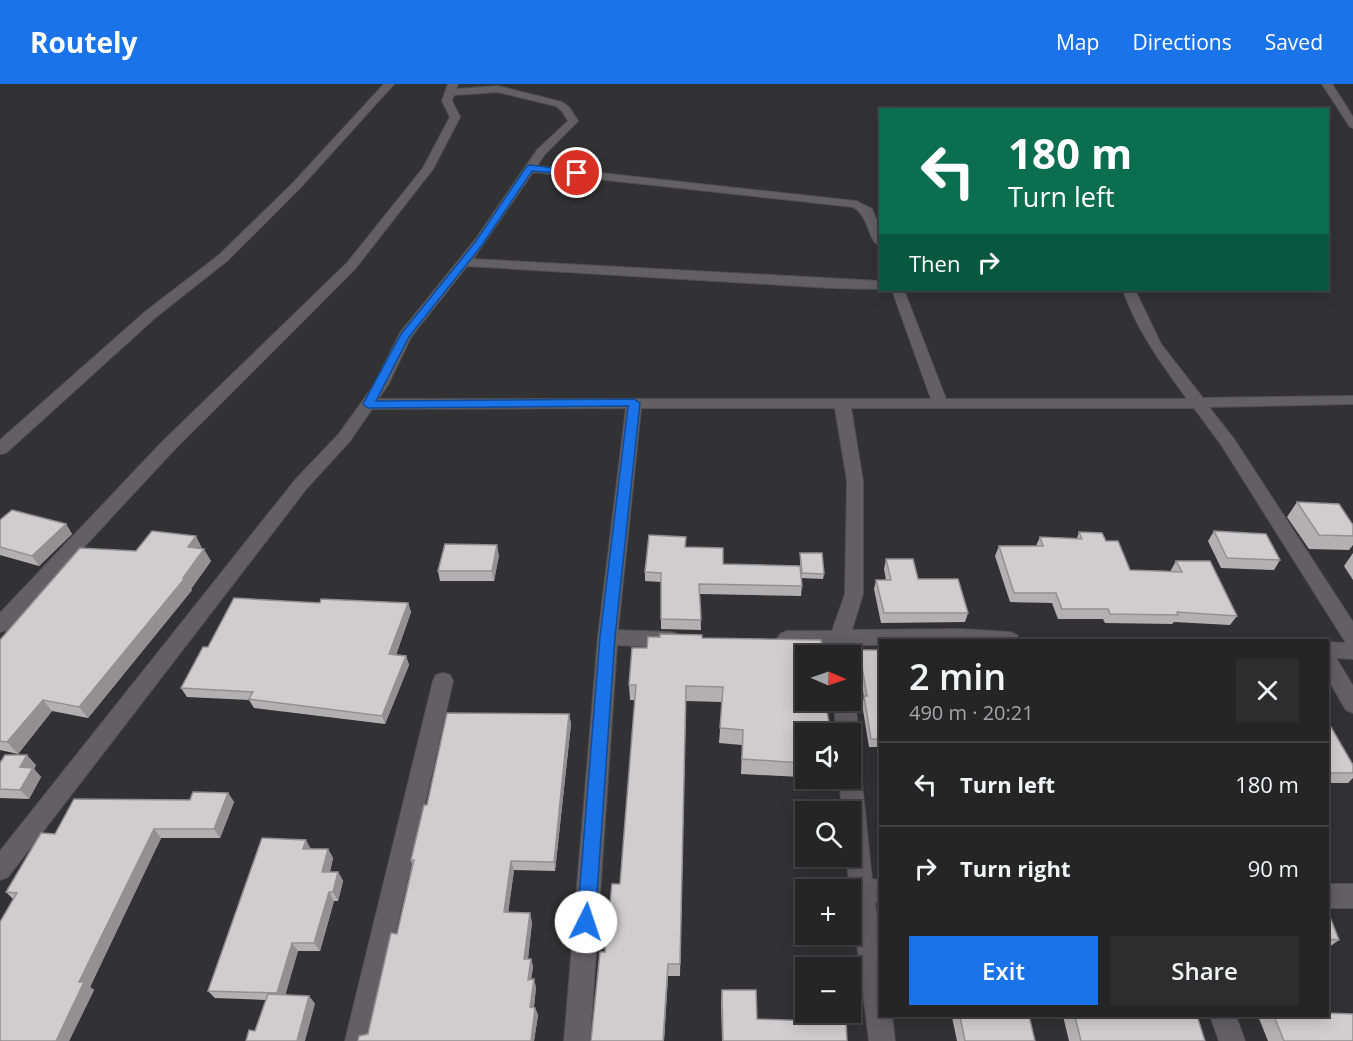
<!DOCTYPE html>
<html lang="en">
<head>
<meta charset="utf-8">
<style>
  :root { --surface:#262526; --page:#2e2d2e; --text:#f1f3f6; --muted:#a4a5a7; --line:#424243; --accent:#1a73e8 }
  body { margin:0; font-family:"Open Sans",sans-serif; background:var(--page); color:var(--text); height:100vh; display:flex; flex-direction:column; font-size:22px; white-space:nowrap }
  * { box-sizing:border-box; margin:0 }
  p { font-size:20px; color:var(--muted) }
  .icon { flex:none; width:33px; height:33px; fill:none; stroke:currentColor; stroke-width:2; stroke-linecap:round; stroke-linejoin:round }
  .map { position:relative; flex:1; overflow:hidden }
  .drawer { position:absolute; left:879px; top:555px; width:450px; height:378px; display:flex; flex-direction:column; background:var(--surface); border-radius:0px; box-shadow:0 3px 15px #0003,0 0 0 2px var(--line) }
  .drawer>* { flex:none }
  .banner { position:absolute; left:879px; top:24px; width:450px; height:183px; border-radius:0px; box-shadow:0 3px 15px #0003,0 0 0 2px var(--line); background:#0b6e4f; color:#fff; overflow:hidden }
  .needle { width:39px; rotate:92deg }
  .tools { position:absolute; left:795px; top:561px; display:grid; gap:12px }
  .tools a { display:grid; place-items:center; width:66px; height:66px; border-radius:0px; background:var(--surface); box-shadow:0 3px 15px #0003,0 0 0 2px var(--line); font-size:30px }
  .pin { position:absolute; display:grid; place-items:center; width:51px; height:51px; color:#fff; margin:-26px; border:3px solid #fff; border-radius:50%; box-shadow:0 2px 6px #0007 }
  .me { position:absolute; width:66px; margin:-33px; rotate:4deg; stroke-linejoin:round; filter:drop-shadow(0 0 4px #0008) }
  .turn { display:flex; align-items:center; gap:21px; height:126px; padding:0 30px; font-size:27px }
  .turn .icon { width:78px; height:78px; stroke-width:2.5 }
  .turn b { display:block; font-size:42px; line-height:51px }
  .then { display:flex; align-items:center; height:57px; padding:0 30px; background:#0003; gap:12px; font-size:22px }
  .round { display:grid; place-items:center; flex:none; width:63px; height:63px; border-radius:0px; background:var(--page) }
  .summary { display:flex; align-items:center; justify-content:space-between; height:102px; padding:0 30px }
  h1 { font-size:36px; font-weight:600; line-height:45px }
  .cta { display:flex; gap:12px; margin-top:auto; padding:12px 30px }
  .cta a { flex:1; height:69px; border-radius:0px; background:var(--accent); color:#fff; font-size:24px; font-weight:600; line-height:69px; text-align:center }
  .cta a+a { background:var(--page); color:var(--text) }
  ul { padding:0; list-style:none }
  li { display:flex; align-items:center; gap:18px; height:84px; padding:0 30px; border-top:2px solid var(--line) }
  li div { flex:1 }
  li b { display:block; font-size:22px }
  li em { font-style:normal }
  header { display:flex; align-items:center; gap:36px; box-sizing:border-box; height:84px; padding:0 30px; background:var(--accent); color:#fff }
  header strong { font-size:28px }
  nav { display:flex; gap:33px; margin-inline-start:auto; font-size:21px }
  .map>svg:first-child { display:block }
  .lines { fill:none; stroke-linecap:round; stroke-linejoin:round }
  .minor-casing { stroke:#4f4e50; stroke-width:2 }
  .minor { fill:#626063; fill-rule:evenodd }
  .wall { fill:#b3b0b2 }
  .shaded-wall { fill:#929091 }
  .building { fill:#d0cdcf; stroke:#929091; stroke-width:1.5 }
  .route { fill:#1a73e8; stroke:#114b97; stroke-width:1.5 }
</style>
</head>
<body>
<header>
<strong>Routely</strong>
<nav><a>Map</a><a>Directions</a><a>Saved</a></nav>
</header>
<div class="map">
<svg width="1353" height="957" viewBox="0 0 1353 957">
  <rect width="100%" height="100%" fill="#323133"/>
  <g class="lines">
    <defs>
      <path id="minor" d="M 384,0 L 394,0 L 301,103 L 227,177 L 156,233 L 6,369 L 0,370 L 0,356 L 146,227 L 219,171 L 293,99 Z
        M 448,0 L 458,0 L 456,5 L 498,2 L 562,18 L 569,23 L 578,37 L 545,70 L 537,82 L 856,117 L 872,125 L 880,144 L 880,162 C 867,157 871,134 853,123 L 533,88 L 473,175 L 880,197 L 880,205 L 831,204 L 467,182 L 411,253 L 388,301 L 378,315 L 931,315 L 892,206 L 904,206 L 946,315 L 1187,315 C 1162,280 1137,247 1123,206 L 1135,206 L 1161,260 L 1203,314 L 1353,312 L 1353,320 L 1209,323 L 1234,355 L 1353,538 L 1353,575 L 1336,574 L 1353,602 L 1353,629 L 1346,626 L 1328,595 L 1328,558 L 1346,559 L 1222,362 L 1194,324 L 851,324 L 863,397 L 863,510 L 852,546 L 961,545 L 1010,548 L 1017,551 L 1020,556 L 880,556 L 880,561 L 849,561 L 850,572 L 830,572 L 830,562 L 787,563 L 780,560 L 777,555 L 780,550 L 787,547 L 832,547 L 845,510 L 847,397 L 835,324 L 641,324 L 618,546 L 672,548 L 679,551 L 682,556 L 679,561 L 672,564 L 617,561 L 590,957 L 564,957 L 598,553 L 626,324 L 372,325 L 350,357 L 307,404 L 8,793 L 0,796 L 0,767 L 295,396 L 338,351 L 374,301 L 400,249 L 475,156 L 537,66 L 568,37 L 562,27 L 556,22 L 498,8 L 454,11 L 452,17 L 460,33 L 433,85 L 355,185 L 174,366 L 7,546 L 0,548 L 0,529 L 162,358 L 347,179 L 423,84 L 450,33 L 442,17 Z
        M 1322,0 L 1332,0 L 1353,33 L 1353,44 L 1350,43 Z
        M 443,589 L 450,591 L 453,597 L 371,957 L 345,957 L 433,597 L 436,591 Z
        M 850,610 C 857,620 860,645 854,656 L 850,658 L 850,650 L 836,650 L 834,616 L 850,616 Z
        M 850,680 L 858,682 L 861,689 L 872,795 L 880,796 L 880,818 L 875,819 L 880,857 L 880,932 L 892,932 L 895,957 L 869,957 L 846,772 L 850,772 L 850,728 L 842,728 L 839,694 L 850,694 Z
        M 1328,800 L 1353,800 L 1353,824 L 1328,824 Z
        M 1210,932 L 1236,932 L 1245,957 L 1219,957 Z"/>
    </defs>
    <use href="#minor" class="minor-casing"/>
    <use href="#minor" class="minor"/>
  </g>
  <path class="wall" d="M 1297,418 L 1353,441 L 1353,461 L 1349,466 L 1309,465 L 1287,433 Z
    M 0,436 L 66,440 L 72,450 L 39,482 L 0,471 Z
    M 1214,447 L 1280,476 L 1274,486 L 1221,484 L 1208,457 Z
    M 1079,448 L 1106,457 L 1130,486 L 1171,487 L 1171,486 L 1176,477 L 1237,532 L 1230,541 L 1174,538 L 1172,540 L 1105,539 L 1103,535 L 1058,535 L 1052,519 L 1010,518 L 995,472 L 999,462 L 1036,462 L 1040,453 L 1077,454 Z
    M 686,463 L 723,480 L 800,482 L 800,469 L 824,490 L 823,495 L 801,494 L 802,502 L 801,512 L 700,510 L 701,546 L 661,545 L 661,498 L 645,497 L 645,488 Z
    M 202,464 L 211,477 L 191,505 L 192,506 L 88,634 L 52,627 L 18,670 L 0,666 L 0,556 L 136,467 Z
    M 1353,469 L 1353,496 L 1344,482 Z
    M 499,471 L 494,497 L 440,497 L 438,487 Z
    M 886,475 L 918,495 L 968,529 L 965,538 L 881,539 L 874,505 L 876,496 L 886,496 L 884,485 Z
    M 320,519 L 408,519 L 411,528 L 396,571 L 406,572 L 409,581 L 385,640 L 254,624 L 249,616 L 187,613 L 181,604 L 208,563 Z
    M 702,554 L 806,572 L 806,664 L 802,664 L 802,679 L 800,693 L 741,690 L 742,661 L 719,659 L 722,618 L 686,617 L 680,892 L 668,892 L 664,957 L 591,957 L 605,868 L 620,800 L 635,616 L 630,616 L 629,601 L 647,564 Z
    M 859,566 L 880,566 L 880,663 L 869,663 L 862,620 L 864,613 L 857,574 Z
    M 569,630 L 571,640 L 555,787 L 514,786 L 508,829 L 532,838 L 528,875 L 531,875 L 533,883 L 531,895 L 536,903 L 534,923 L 535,924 L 538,931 L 534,957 L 358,957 L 368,950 L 397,850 L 412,780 L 411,776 L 427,721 Z
    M 1328,638 L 1353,681 L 1353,694 L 1348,699 L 1328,699 Z
    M 0,679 L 36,681 L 34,685 L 41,693 L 29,715 L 0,714 Z
    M 228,709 L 234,718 L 220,754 L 161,754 L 90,903 L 94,906 L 69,957 L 13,815 L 6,808 L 55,750 Z
    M 311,765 L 328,765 L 333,774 L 330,788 L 338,788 L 343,797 L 338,817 L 334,817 L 320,867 L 298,867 L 285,911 L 309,912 L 315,920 L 255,947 L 266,916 L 215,914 L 208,907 Z
    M 1328,828 L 1339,856 L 1328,864 Z
    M 722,906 L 757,935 L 847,957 L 722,957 L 721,916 Z
    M 953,932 L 1029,932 L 1035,957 L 957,957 L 952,933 Z
    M 1063,932 L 1197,932 L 1205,957 L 1069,957 Z
    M 1258,932 L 1328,932 L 1353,957 L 1268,957 Z"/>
  <path class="shaded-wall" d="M 66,440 L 72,450 L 39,482 L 32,472 Z
    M 196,452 L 202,464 L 188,463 Z
    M 497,461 L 499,471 L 494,497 L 492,487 Z
    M 204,465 L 211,477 L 191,505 L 192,506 L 88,634 L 79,623 Z
    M 408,519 L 411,528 L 393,579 L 389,570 Z
    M 406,572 L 409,581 L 385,640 L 382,632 Z
    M 43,616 L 52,627 L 18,670 L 7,658 Z
    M 569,630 L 571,640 L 555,787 L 554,778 Z
    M 27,671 L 36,681 L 34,685 L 41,693 L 29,715 L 20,706 L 20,683 Z
    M 228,709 L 234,718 L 220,754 L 214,745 Z
    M 154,745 L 161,754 L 90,903 L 94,906 L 69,957 L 56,957 L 79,898 Z
    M 306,756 L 311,765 L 303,765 Z
    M 328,765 L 333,774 L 327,797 L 322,788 Z
    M 511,777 L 514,786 L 507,837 L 504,828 Z
    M 338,788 L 343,797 L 338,817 L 333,808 Z
    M 329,808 L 334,817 L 320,867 L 314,859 Z
    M 530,829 L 532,838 L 527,883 L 524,875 Z
    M 292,859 L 298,867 L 284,916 L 277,909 Z
    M 531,875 L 533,883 L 530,904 L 528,896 Z
    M 668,880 L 668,892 L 664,957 L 663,957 Z
    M 534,895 L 536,903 L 533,931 L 530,923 Z
    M 309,912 L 315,920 L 305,957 L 297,957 Z
    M 535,924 L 538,931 L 534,957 L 531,957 Z"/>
  <path class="building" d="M 1297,418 L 1339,420 L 1353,441 L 1353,452 L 1319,451 Z
    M 12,426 L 66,440 L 32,472 L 0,463 L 0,436 Z
    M 152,447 L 196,452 L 188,463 L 204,465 L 183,494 L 185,494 L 79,623 L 43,616 L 7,658 L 0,657 L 0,556 L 80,464 L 136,467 Z
    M 1214,447 L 1266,450 L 1280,476 L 1227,474 Z
    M 1079,448 L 1102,449 L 1106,457 L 1118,457 L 1130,486 L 1182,488 L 1176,477 L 1210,477 L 1237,532 L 1177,528 L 1178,531 L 1110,530 L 1108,525 L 1062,525 L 1056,509 L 1014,509 L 999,462 L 1043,462 L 1040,453 L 1082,455 Z
    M 649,451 L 686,453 L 685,463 L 723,464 L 723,480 L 800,482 L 802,502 L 699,500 L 701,536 L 661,535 L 661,489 L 645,488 Z
    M 445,460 L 497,461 L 492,487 L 438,487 Z
    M 800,469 L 822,469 L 824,490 L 802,489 Z
    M 886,475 L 913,475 L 918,495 L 958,495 L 968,529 L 884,529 L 876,496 L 891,496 Z
    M 234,514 L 320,519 L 321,515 L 408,519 L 389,570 L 406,572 L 382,632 L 249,615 L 253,608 L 181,604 L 203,563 L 208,563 Z
    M 660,550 L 702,551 L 702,554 L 821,556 L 823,572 L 806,572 L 806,616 L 825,616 L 831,650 L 801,650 L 802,679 L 742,675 L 743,646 L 720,644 L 723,603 L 686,602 L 680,880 L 668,880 L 663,957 L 591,957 L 600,868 L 605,868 L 612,800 L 620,800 L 636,601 L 629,601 L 632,564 L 647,564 L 648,553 L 660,553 Z
    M 859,566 L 880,566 L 880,655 L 871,655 L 864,612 L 867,612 Z
    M 447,629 L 569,630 L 554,778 L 511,777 L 504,828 L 530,829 L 524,875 L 531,875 L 528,896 L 534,895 L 530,923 L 535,924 L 531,957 L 358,957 L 359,952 L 368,950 L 391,849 L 397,850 L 414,776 L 411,776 L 424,721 L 427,721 Z
    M 1328,638 L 1353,681 L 1353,689 L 1328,689 Z
    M 5,671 L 27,671 L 20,683 L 33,684 L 20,706 L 0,705 L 0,679 Z
    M 193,708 L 228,709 L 214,745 L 154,745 L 79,898 L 84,898 L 56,957 L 0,957 L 0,838 L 17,809 L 6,808 L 41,749 L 55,750 L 74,715 L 190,716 Z
    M 262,754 L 306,756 L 303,765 L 328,765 L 322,788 L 338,788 L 333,808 L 329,808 L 314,859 L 292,859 L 277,909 L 208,907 Z
    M 1328,828 L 1339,856 L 1328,855 Z
    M 722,906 L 756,906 L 757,935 L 846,938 L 847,957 L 723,957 Z
    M 268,910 L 309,912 L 297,957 L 246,957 L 249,946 L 255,947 Z
    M 1328,929 L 1353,930 L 1353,957 L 1284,957 L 1274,932 L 1328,932 Z
    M 960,932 L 1029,932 L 1035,957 L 965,957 Z
    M 1075,932 L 1197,932 L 1205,957 L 1081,957 Z"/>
  <path class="route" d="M 530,81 L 577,87 L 581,89 L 577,91 L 532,87 L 482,161 L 409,253 L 376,317 L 634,315 L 640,319 L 615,553 L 595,838 L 593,845 L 586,848 L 579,845 L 577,838 L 600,553 L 628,322 L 368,324 L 363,320 L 401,250 L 476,157 L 527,82 Z"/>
</svg>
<div class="tools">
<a><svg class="needle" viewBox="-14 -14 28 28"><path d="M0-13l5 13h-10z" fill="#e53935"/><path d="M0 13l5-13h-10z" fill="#a4a5a7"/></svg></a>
<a><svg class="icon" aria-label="sound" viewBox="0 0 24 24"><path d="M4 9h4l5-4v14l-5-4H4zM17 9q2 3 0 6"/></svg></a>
<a><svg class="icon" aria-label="search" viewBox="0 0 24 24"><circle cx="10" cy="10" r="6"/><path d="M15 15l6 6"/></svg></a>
<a>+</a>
<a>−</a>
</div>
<div class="pin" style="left:577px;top:89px;background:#d93025"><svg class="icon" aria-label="arrive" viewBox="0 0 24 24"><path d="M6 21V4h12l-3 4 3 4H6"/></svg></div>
<svg class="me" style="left:586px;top:838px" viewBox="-20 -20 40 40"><circle r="19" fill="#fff"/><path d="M0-13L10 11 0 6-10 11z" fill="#1a73e8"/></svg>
<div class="banner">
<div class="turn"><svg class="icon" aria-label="left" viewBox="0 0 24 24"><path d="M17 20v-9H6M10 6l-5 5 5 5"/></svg><div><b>180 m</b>Turn left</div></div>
<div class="then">Then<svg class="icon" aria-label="right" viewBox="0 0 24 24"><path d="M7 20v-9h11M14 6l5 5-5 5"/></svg></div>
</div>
<section class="drawer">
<div class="summary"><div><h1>2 min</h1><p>490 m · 20:21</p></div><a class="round"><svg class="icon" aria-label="close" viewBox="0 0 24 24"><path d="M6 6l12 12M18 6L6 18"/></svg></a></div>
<ul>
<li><svg class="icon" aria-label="left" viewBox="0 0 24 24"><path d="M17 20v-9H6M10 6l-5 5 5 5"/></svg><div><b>Turn left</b></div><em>180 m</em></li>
<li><svg class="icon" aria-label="right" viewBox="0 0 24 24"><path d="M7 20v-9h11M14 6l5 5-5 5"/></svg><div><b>Turn right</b></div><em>90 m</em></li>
</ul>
<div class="cta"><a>Exit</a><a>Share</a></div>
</section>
</div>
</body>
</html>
